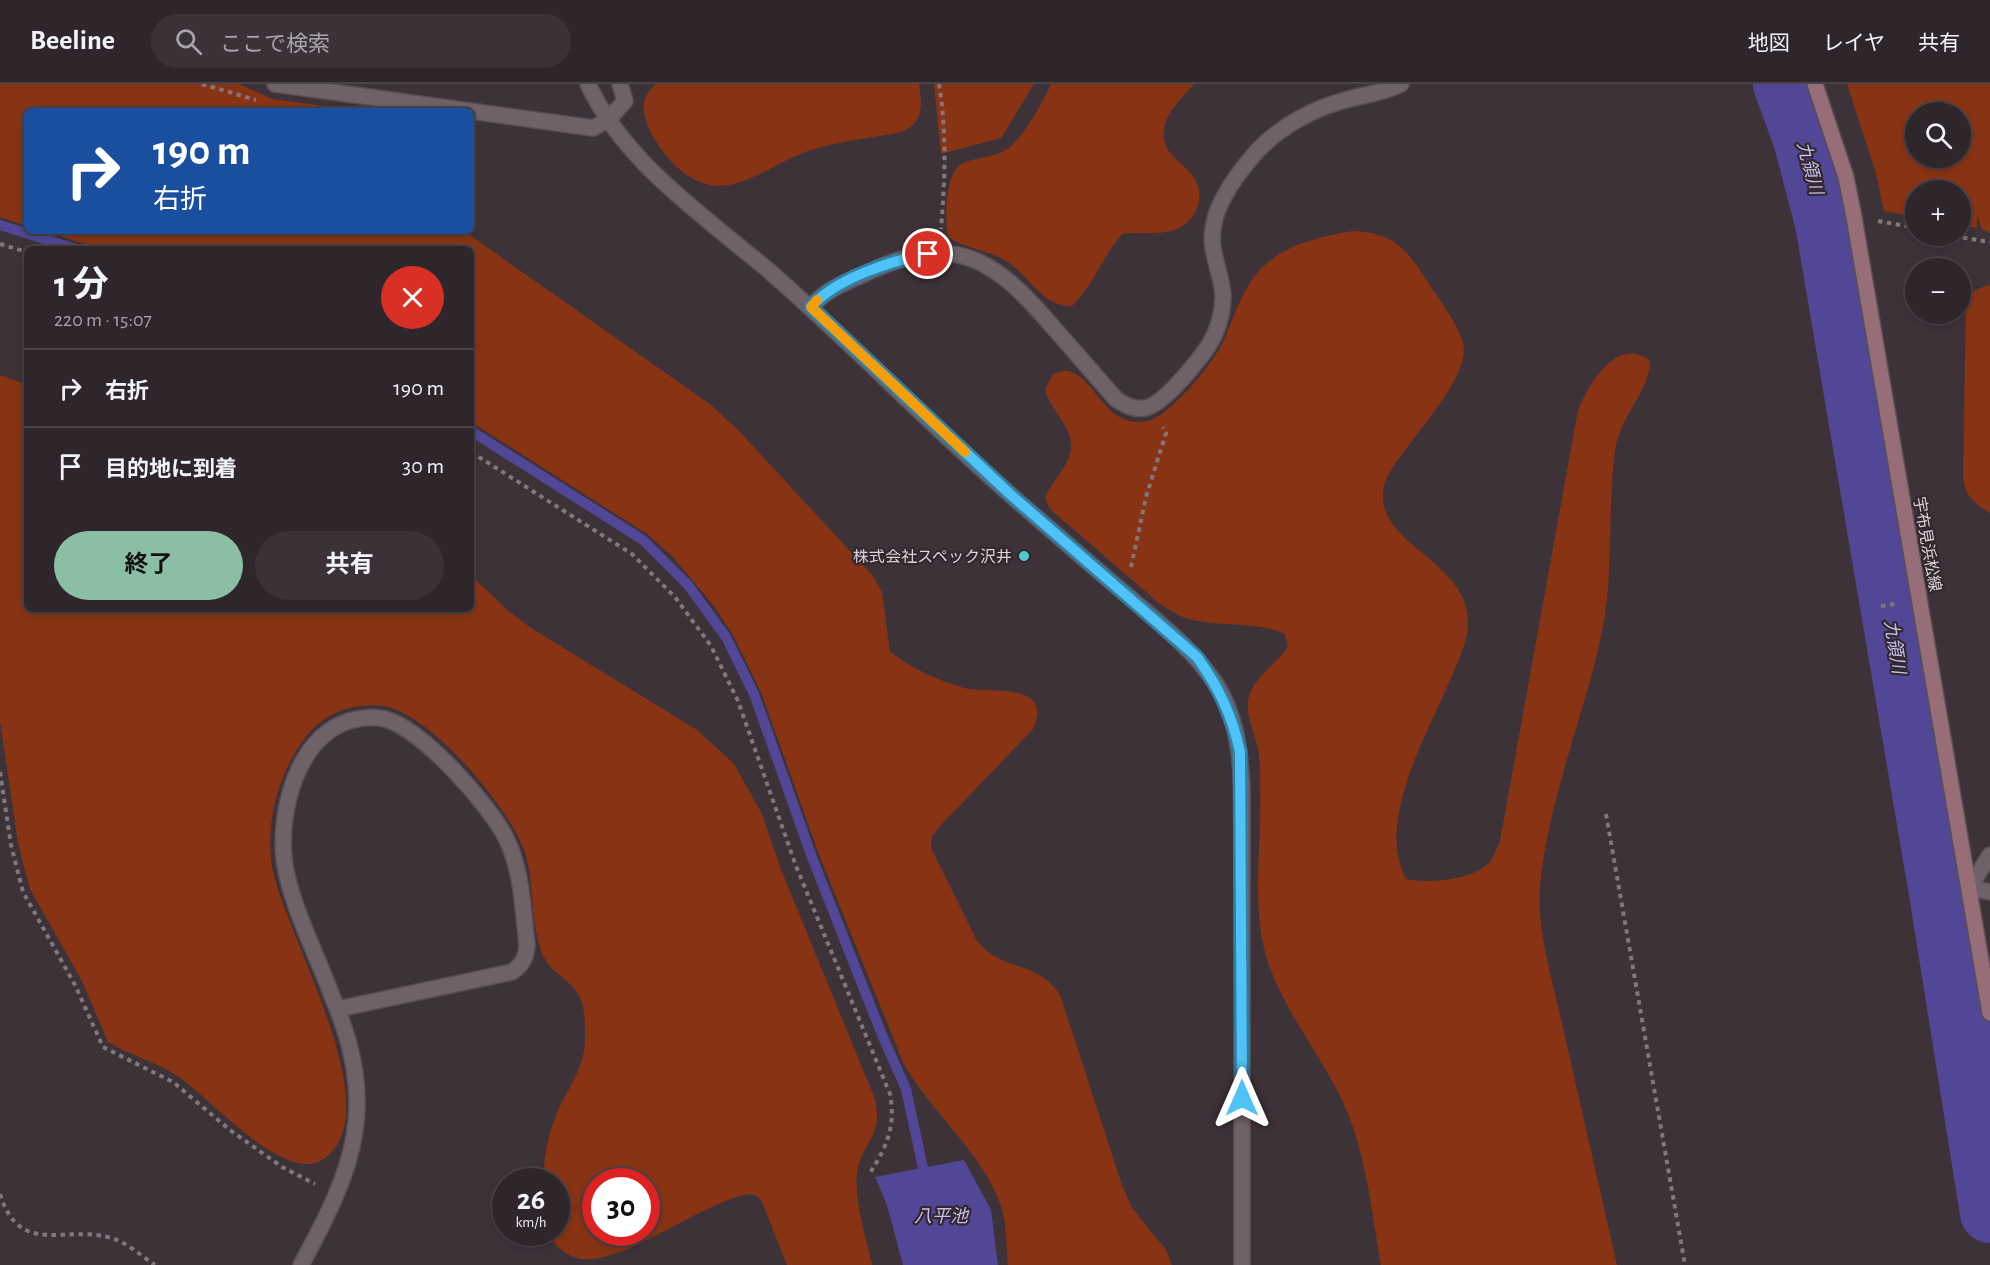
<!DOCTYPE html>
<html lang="ja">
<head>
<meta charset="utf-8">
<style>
  :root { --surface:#2e262b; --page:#3a3237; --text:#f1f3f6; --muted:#a7a5a9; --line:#494347; --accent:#8abfa5 }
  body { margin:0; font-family:"Alegreya Sans","Noto Sans JP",sans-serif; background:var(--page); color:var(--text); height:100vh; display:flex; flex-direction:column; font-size:22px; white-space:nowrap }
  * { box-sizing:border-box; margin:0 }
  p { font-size:20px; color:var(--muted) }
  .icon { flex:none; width:33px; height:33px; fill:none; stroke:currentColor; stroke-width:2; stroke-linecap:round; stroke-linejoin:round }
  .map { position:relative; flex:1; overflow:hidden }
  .sheet { position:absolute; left:24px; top:162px; width:450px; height:366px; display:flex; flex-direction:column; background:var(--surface); border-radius:9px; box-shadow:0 3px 9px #0003,0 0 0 2px var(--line) }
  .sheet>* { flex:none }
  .banner { position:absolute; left:24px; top:24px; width:450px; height:126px; border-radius:9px; box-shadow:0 3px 9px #0003,0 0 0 2px var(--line); background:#1a4fa0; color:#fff; overflow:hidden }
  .buttons { position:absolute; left:1905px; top:18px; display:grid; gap:12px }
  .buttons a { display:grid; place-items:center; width:66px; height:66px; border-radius:50%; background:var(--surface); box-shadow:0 3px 9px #0003,0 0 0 2px var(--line); font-size:30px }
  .speed { position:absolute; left:492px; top:1084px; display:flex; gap:12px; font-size:30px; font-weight:700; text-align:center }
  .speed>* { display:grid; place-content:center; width:78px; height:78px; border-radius:50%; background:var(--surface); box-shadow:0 3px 9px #0003,0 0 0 2px var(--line); line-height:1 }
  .speed small { font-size:15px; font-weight:400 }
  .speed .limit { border:9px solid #d22; background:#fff; color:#111 }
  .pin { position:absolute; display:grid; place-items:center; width:51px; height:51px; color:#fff; margin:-26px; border:3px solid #fff; border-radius:50%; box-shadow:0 2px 6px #0007 }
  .me { position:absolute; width:66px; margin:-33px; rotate:0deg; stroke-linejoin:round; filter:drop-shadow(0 0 4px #0008) }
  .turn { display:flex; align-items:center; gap:21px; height:126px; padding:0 30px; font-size:27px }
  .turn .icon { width:78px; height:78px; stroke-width:2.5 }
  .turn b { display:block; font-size:42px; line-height:51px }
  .round { display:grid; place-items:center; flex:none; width:63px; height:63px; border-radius:32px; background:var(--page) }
  .headline { display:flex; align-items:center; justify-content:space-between; height:102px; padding:0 30px }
  h1 { font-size:36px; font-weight:700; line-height:45px }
  .button { display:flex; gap:12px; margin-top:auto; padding:12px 30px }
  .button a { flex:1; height:69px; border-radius:36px; background:var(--accent); color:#111; font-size:24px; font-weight:700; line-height:69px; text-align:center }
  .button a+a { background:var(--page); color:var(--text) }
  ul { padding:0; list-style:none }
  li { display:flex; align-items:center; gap:18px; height:78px; padding:0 30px; border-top:2px solid var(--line) }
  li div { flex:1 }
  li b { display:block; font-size:22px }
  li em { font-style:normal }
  header { display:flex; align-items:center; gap:36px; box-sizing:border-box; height:84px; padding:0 30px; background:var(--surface); border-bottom:2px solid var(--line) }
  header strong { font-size:28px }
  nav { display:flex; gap:33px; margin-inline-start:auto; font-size:21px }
  .search { width:420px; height:54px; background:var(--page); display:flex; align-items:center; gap:15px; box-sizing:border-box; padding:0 21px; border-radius:33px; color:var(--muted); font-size:22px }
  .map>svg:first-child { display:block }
  .green { fill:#883414; fill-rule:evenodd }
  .water { fill:#524796 }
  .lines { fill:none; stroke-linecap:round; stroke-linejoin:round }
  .stream { stroke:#524796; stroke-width:10 }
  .river { stroke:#524796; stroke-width:60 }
  .street-casing { stroke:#584e53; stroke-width:18 }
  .secondary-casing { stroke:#584e53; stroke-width:18 }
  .path { stroke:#81777c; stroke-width:4; stroke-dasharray:4.5 4.5; stroke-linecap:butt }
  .street { stroke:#6e6168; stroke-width:15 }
  .secondary { stroke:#976e78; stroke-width:15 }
  .route-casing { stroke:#337fa1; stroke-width:15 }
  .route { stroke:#4fc3f7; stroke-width:10 }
  .slow { stroke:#f59e0b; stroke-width:10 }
  .poi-dot { fill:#51ccd5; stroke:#34282f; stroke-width:2 }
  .labels { text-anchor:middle; stroke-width:4.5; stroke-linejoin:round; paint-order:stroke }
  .street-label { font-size:16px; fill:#dbd3d7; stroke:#34282f }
  .poi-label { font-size:16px; fill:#dbd3d7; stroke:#34282f; text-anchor:end }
  .water-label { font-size:18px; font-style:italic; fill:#c3c1ed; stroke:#34282f }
</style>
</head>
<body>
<header>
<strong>Beeline</strong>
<div class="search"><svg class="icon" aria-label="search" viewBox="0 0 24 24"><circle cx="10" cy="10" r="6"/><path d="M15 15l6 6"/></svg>ここで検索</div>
<nav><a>地図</a><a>レイヤ</a><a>共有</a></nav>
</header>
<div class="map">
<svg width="1990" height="1181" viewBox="0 0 1990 1181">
  <rect width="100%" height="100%" fill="#3e3239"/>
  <path class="green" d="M 0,0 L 239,0 L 272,15 L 361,27 L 27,27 L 27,142 L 0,133 Z
    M 656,0 L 919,0 C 922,22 924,37 902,48 C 871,54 838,57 808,67 C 782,76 758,94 733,100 C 695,110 663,75 649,44 C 641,26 641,13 656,0 Z
    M 934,0 L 1034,0 L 1001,54 L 941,70 Z
    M 1051,0 L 1194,0 C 1183,13 1165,29 1164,46 C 1162,70 1179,75 1192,91 C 1207,109 1198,136 1177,145 C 1160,152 1140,147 1122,150 C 1102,173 1093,202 1072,222 C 1040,221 1032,194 1008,178 C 989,166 965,165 948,153 C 945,134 944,89 963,79 C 977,73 994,74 1007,65 C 1022,56 1044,16 1051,0 Z
    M 1847,0 L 1990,0 L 1990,149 L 1982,145 L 1977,131 L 1977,144 L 1961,141 L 1960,106 L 1916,106 L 1915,133 L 1884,127 L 1875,86 ZM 1916,28 L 1960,28 L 1960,74 L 1916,74 Z
    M 43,147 L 464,147 L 711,321 L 738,346 L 873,492 L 882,508 L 890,568 C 911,584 939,597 964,604 C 987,610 1055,596 1033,645 L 940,742 L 932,752 L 931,764 L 977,857 C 1000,887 1039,877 1060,911 L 1122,1101 L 1132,1124 L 1166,1166 L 1172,1181 L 1008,1181 C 1006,1162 1007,1140 1001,1122 C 982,1067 930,1028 903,978 L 820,773 L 761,608 L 732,549 L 714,522 L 672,472 L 647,450 L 471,338 L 471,165 L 101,165 Z
    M 1353,147 C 1394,149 1406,164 1427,197 C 1439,216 1457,237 1463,259 C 1471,288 1422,342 1406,365 C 1397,377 1384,392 1383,408 C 1378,461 1468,477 1468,538 C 1468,558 1458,577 1451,594 C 1428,649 1375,737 1406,795 C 1427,800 1473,796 1489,779 C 1494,774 1497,763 1500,757 L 1578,326 C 1589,300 1617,251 1650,277 C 1650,307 1620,331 1615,367 C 1607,427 1614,489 1602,548 C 1584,633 1548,716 1540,802 C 1536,845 1554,902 1563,944 C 1581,1023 1599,1102 1617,1181 L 1381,1181 C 1371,1125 1366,1065 1341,1014 C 1318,966 1276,916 1264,864 C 1252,812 1262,755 1260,701 C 1260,690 1260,677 1258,665 C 1255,648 1244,629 1249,612 C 1255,592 1278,579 1288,562 L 1285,550 C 1256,537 1223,543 1193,536 C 1181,534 1170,526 1160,520 L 1050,425 L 1045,414 C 1051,399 1063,388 1069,373 C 1079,346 1051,330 1045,305 L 1053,290 C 1057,289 1063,286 1066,287 C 1095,289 1103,346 1148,337 C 1170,332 1214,278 1223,258 C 1237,227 1245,193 1275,173 C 1298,157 1326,152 1353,147 Z
    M 1988,201 L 1990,202 L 1990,429 C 1974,419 1965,412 1963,393 L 1966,223 L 1974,207 Z
    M 0,291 L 27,301 L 27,525 L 471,525 L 471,491 L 508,527 L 531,544 L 697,646 L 734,680 L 761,728 L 782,788 L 875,1015 C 884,1054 861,1058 857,1089 C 854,1119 866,1152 872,1181 L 787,1181 L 762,1118 L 757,1112 L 749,1110 C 702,1118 628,1178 584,1175 C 568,1174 555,1162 548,1149 L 556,1149 L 556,1098 L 543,1098 C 544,1075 547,1053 556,1032 C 566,1006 585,984 585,956 C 585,939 586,918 574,904 C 563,892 548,885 542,869 C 531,840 534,805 527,775 C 516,730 430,628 383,622 C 353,618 322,630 305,654 C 279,689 267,732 271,776 C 277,839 396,1029 322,1076 C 283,1100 207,1010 176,991 C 154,977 130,971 108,958 L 82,897 L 30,805 L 18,759 L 0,637 ZM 596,1098 L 646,1098 L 646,1149 L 596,1149 Z"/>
  <path class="water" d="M 964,1076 L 991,1126 L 998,1181 L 903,1181 L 887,1121 L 875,1093 Z"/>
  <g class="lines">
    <path class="stream" d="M 0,141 L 76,165
      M 471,347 L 643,456 L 688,501 L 726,553 L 754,610 L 813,776 L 882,951 L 906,1005 L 923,1084"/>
    <path class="river" d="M 1783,0 L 1803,55 L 1825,139 L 1939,809 L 1990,1129"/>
    <defs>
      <path id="street" d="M 275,0 L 593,44 L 608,36 L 625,17 L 620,0
        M 588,0 C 624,78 703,131 768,186 C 852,259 929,340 1013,413 C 1052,447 1090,480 1129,513 C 1160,540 1193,565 1216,600 C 1236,631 1240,667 1242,703 L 1242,1181
        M 811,223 C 827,204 850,197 873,186 C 958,147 998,179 1053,243 C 1074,267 1095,291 1116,315 C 1125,321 1133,326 1145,324 C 1164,321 1205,270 1214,252 C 1219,241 1223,225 1223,212 C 1222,189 1209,168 1213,145 C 1216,119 1235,93 1252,73 C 1277,43 1315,23 1353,14 C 1370,10 1385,8 1401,0
        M 1990,771 L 1969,804 L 1990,808
        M 301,1181 C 355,1082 379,1022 332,912 C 317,871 289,817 284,775 C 279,726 297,654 349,637 C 360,634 374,632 385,635 C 422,645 489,720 506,754 C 522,786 523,826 527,861 C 526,874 523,880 512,888 L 338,925"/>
      <path id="secondary" d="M 1815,0 L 1846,93 L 1854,133 L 1990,929"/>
    </defs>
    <use href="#street" class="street-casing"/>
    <use href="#secondary" class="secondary-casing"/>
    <path class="path" d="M 202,0 L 256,16
      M 939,0 C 947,49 945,96 941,145
      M 1878,137 L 1916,144
      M 1954,152 L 1990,158
      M 0,160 L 27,168
      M 471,368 L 632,470 L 675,513 L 711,562 L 738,617 L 796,782 L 890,1010 C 896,1042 887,1062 870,1089
      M 1131,483 L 1146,413 L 1166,349 L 1163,343
      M 1881,522 L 1895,520
      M 0,688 L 11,761 L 23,808 L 75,901 L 103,963 L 173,998 L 230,1046 L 282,1083 L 315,1100
      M 1606,730 L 1685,1181
      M 0,1110 C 20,1174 64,1140 111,1154 C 127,1158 141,1172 155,1181"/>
    <use href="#street" class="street"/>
    <use href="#secondary" class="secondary"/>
  </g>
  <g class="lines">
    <defs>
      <path id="route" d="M 928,170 C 892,176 835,195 811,223 L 1011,411 L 1197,573 C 1219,604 1232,631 1240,668 L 1242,1014"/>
    </defs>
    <use href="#route" class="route-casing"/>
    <use href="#route" class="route"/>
    <path class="slow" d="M 817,216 L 811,223 L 965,368"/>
  </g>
  <circle class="poi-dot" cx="1024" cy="472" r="6"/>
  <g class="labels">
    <g class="street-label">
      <text transform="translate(1928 460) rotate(80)" y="6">宇布見浜松線</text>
    </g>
    <g class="poi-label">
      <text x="1012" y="478">株式会社スペック沢井</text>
    </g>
    <g class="water-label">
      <text transform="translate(1810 84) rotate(75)" y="6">九領川</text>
      <text transform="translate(1895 563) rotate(81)" y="6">九領川</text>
      <text x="941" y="1138">八平池</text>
    </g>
  </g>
</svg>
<div class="buttons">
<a><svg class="icon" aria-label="search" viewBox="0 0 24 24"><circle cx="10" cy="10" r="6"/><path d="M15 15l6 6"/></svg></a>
<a>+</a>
<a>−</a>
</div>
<div class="speed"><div>26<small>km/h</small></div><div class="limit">30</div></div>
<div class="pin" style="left:928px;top:170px;background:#d93025"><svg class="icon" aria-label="arrive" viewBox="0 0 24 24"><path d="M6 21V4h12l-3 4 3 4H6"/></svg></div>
<svg class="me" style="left:1242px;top:1014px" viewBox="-20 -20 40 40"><path d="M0-17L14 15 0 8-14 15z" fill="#4fc3f7" stroke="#fff" stroke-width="4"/></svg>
<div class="banner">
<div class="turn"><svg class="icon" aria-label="right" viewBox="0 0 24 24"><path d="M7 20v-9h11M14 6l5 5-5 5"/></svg><div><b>190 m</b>右折</div></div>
</div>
<section class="sheet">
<div class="headline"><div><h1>1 分</h1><p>220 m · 15:07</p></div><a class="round" style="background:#d93025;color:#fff"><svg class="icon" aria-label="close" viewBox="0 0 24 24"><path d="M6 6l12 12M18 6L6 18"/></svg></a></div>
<ul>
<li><svg class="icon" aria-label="right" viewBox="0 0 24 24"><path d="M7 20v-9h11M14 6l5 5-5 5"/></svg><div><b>右折</b></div><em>190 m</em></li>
<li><svg class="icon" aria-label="arrive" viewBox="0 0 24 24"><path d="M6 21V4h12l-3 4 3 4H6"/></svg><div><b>目的地に到着</b></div><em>30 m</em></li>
</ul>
<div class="button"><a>終了</a><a>共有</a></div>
</section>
</div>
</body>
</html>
